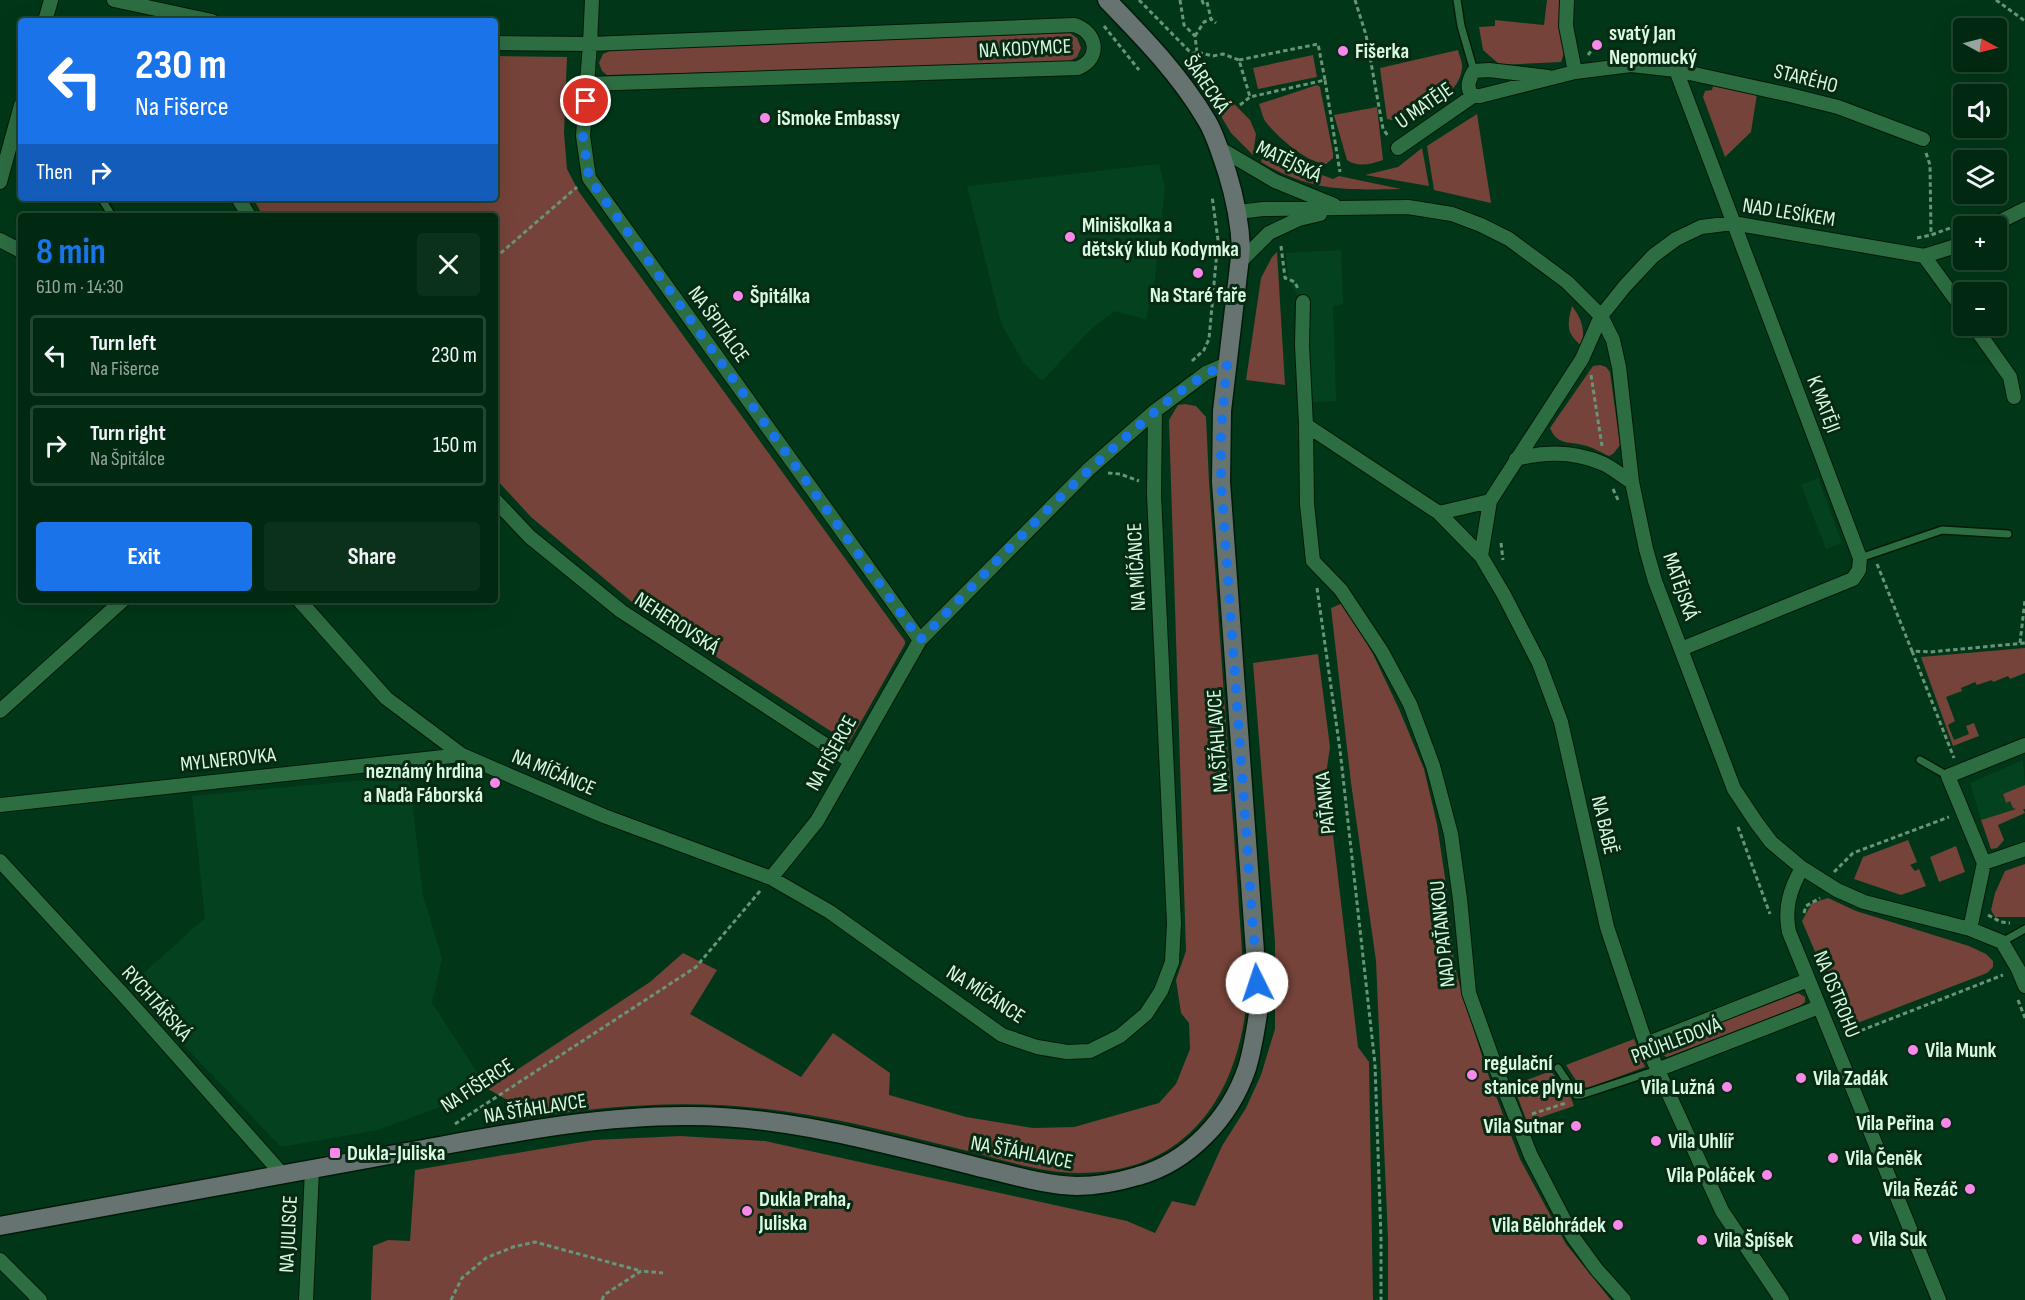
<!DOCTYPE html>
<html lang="en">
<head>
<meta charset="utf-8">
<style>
  :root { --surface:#012912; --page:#0b311b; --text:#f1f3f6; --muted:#96a69f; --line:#234532; --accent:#1a73e8 }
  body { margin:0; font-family:"Sofia Sans Condensed",sans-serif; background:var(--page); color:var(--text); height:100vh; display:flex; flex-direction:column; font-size:22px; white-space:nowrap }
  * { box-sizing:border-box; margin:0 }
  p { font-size:20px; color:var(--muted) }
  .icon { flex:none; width:33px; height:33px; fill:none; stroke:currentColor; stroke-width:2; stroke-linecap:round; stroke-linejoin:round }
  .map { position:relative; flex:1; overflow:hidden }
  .sheet { position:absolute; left:18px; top:213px; width:480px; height:390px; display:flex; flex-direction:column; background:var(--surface); border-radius:6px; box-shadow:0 6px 24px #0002,0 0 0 2px var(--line) }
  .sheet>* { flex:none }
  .guide { position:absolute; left:18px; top:18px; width:480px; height:183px; border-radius:6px; box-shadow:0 6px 24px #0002,0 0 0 2px var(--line); background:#1a73e8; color:#fff; overflow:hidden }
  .needle { width:39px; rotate:97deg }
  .fabs { position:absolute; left:1953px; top:18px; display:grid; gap:12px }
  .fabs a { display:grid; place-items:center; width:54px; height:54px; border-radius:6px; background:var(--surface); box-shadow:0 6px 24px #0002,0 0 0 2px var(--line); font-size:30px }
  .pin { position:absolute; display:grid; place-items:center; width:51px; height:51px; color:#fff; margin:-26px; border:3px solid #fff; border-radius:50%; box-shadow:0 2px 6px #0007 }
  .me { position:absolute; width:66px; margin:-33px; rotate:356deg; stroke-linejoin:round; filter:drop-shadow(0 0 4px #0008) }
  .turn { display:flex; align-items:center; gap:21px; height:126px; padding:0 18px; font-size:27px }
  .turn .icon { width:78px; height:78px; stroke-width:2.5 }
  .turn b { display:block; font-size:42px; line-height:51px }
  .then { display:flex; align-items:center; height:57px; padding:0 18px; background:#0003; gap:12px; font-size:22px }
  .round { display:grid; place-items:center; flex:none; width:63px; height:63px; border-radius:6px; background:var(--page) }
  .headline { display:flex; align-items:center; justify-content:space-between; height:102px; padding:0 18px }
  h1 { font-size:36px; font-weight:700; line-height:45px; color:var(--accent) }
  .button { display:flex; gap:12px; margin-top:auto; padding:12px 18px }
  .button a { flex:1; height:69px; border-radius:6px; background:var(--accent); color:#fff; font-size:24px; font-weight:700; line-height:69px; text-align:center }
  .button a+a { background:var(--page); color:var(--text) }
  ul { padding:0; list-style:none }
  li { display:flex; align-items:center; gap:18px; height:81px; margin:0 12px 9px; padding:0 6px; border:3px solid var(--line); border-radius:6px }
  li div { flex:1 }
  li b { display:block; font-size:22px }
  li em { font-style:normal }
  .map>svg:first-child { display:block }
  .built { fill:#04421f }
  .green { fill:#754339 }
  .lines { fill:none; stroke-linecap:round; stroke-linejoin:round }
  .lane-casing { stroke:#001b07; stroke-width:10 }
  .street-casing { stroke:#001b07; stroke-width:16 }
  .secondary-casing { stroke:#001b07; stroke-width:21 }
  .path { stroke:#699478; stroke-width:3; stroke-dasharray:4.5 3; stroke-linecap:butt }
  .lane { stroke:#2d6d42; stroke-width:7 }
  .street { stroke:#2d6d42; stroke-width:14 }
  .secondary { stroke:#677371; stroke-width:18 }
  .route { stroke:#1a73e8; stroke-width:10; stroke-dasharray:0 18 }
  .poi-dot { fill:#f888ea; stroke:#082a14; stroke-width:2 }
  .labels { text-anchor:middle; stroke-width:6; stroke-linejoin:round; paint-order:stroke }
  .poi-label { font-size:21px; font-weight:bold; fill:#d8f8df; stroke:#082a14; text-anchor:start }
  .street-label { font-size:21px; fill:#d8f8df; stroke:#082a14 }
</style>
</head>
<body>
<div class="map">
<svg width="2025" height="1300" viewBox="0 0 2025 1300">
  <rect width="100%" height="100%" fill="#013718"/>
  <path class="built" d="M 1159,164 L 1165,188 L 1154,287 L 1146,319 L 1114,311 L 1090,330 L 1042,381 L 1023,362 L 1001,323 L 967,186 Z
    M 1341,250 L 1343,304 L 1333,306 L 1336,401 L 1311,402 L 1308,317 L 1288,278 L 1286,253 Z
    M 1818,478 L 1842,543 L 1826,549 L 1801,485 Z
    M 2023,760 L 2025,786 L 2018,808 L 1981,820 L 1970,783 Z
    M 409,776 L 423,896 L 442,958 L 432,1003 L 488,1089 L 378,1130 L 281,1147 L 128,987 L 205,918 L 192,796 Z"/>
  <path class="green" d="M 1547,0 L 1561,0 L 1565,50 L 1561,62 L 1500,65 L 1483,50 L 1479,27 L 1495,26 L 1495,20 L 1544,25 Z
    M 1070,33 L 1077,38 L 1081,48 L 1077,57 L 1066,63 L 607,75 L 602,71 L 599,63 L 603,54 L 612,50 Z
    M 1458,50 C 1459,55 1463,63 1462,68 C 1459,100 1417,109 1392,120 L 1387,119 L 1380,68 Z
    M 1313,55 L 1317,77 L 1258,89 L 1253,68 Z
    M 495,56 L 567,57 L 564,133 L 567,169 L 579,192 L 905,641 L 905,644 L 849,743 L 632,602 L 531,517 L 495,478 L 495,216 L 263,216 L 253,198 L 495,198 Z
    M 1188,57 L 1250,120 L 1256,134 L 1253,155 L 1231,133 L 1187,59 Z
    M 1317,85 L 1320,87 L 1333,153 L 1333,158 L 1326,164 C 1307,163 1277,137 1265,121 C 1262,116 1261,109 1259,104 Z
    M 1713,86 L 1757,94 L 1751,132 L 1725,157 L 1703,97 L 1705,91 L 1712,90 Z
    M 1377,107 L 1383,160 C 1370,164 1359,168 1347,160 L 1334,115 Z
    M 1477,114 L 1491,203 L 1434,190 L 1427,146 Z
    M 1271,145 L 1276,146 L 1322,175 L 1333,179 L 1339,176 L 1401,189 C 1344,190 1312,192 1261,162 L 1266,146 Z
    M 1422,148 L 1429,186 L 1365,175 L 1398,167 Z
    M 1277,252 L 1285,385 L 1246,380 L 1261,278 L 1272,257 Z
    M 1572,306 C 1582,319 1585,330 1582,346 C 1566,334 1567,324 1572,306 Z
    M 1600,365 L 1606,367 L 1610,372 L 1620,445 L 1613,454 L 1609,456 C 1602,453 1594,448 1587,446 C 1571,441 1557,446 1550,428 L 1593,366 Z
    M 1185,404 L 1196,406 L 1206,417 L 1209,482 L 1246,1007 C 1235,1102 1182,1173 1079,1173 C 1043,1173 1006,1161 972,1152 C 909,1137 846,1119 782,1111 C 692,1098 605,1105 516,1120 L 509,1101 L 488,1089 L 650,982 L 683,953 L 717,970 L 690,1014 L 801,1077 L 833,1033 L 890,1073 L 889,1095 L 966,1117 L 1033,1128 L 1074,1127 L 1159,1103 L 1176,1084 L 1190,1049 L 1189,1023 L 1181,1013 L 1176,980 L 1186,951 L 1169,420 L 1178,405 Z
    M 1343,603 L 1373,654 L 1399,709 L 1424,769 L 1437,824 L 1448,898 L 1454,963 L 1462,994 L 1491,1083 L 1520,1159 L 1566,1244 L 1611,1300 L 1388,1300 L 1388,1239 L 1376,961 L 1351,783 L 1331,608 Z
    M 2025,648 L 2025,673 L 2010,679 L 2008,676 L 1993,682 L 1992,680 L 1977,685 L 1975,682 L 1961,688 L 1962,691 L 1946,697 L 1955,721 L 1948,725 L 1954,740 L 1969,734 L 1966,726 L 1974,723 L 1979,736 L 1953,746 L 1921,657 Z
    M 1318,654 L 1330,747 L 1326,775 L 1358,1047 L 1369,1062 L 1373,1300 L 371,1300 L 373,1246 L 388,1240 L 410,1241 L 415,1170 L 594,1140 L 680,1136 L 765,1141 L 1127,1221 L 1155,1233 L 1172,1201 L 1195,1206 L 1222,1146 L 1246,1108 L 1261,1075 L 1275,1029 L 1275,942 L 1253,663 Z
    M 2025,785 L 2025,809 L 2023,809 L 2025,813 L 1998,825 L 2004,840 L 1997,848 L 1991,849 L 1981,820 L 2016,809 L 2013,808 L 2010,801 L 2006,803 L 2003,794 Z
    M 1908,840 L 1917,862 L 1910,865 L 1915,871 L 1919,869 L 1926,886 L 1901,895 L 1854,879 L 1863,857 Z
    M 1956,846 L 1965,872 L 1939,882 L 1930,857 Z
    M 2025,864 L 2025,917 L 1995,917 L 1991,910 L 1995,893 L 2005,871 Z
    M 1828,898 L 1856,911 L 1969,946 L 1986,954 L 1993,961 L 1993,967 L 1987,973 L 1847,1027 L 1802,921 L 1812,903 Z
    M 1798,993 L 1805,997 L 1805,1002 L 1800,1006 L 1667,1057 L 1660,1054 L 1659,1047 L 1663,1044 Z
    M 1634,1039 L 1645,1067 L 1588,1088 L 1579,1085 L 1566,1065 Z
    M 1551,1071 L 1571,1098 L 1574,1106 L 1527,1122 L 1513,1085 Z"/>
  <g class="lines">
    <defs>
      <path id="lane" d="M 1457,0 L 1461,26 L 1474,71
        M 101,198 L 111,214
        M 1860,558 L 1942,530 L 2008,534
        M 1920,760 L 1948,776
        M 2002,942 L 2025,929
        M 1558,1068 L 1576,1095 L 1581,1095 L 1657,1070"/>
      <path id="street" d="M 114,0 L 212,21
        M 592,0 L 590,44 L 583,136 L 589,178 L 920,640
        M 1567,0 L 1566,26 L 1575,72
        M 45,21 L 51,0
        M 495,43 L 590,44 L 1074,25 C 1098,32 1101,59 1078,68 L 587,84
        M 1676,70 L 1860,558 L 1859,570 L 1853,579 L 1681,649
        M 1548,77 L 1489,70 L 1474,71 C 1469,79 1465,88 1473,96 L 1480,96 L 1575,72 L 1631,65 L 1676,70 L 1790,95 L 1838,107 L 1923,139
        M 1219,148 L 1275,181 L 1334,205
        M 1398,148 L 1473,96
        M 0,182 L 21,105
        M 238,198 L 249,216
        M 1238,212 L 1263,209 L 1408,207 L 1452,214 L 1481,225 L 1509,239 L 1567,282 L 1601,316 L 1613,340 L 1619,367 L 1632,482 L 1646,549 L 1655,581 L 1734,789 L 1756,822 L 1771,842 L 1802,868 L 1837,890 L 1864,902 L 1970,929 L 2002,942 L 2018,969 L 2025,986
        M 1991,226 L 2025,209
        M 0,240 L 21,251
        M 1924,256 L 1953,247 L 1964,241
        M 1239,263 L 1269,233 L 1299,219 L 1320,214
        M 1303,302 L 1302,345 L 1306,425 L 1307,504 L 1313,561 L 1341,590 L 1382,652 L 1410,704 L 1433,766 L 1451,834 L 1460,899 L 1469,993 L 1497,1071 L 1531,1156 L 1573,1237 L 1597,1270 L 1624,1300
        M 1974,326 L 2010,377 L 2014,397
        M 1306,425 L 1439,513 L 1481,556 L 1504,595 L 1539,663 L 1561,722 L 1607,927 L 1646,1044 L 1722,1211 L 1782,1300
        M 1516,459 C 1546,451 1575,451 1604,464 C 1614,469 1623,477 1632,482
        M 495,500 L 530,537 L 621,611 L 850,761
        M 1439,513 L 1490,501
        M 1481,556 L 1490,501 L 1582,359 L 1601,316 L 1625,286 L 1653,256 L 1676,239 L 1701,227 L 1733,223 L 1924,256 L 1964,311
        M 299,600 L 386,698 L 462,755 L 604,816 L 771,878 L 830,912 L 1002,1035 L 1037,1047 L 1067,1052 L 1090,1051 L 1120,1036 L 1146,1014 L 1161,991 L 1172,962 L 1174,923 L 1154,495 L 1155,411
        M 0,711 L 123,600
        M 0,805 L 462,755
        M 0,861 L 127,999 L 282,1174
        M 1984,863 L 1948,776 L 2025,745
        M 1802,868 C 1790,889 1784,908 1789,932 L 1939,1300
        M 771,878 L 817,821 L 920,640 L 1089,469 L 1155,411 L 1206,373 L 1227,364
        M 1970,929 L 1984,863 L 2025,849
        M 1646,1044 L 1808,980
        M 1657,1070 L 1819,1007
        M 0,1260 L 40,1300
        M 306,1300 L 312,1170"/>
      <path id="secondary" d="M 0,1226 C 132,1202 263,1178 395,1154 C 492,1137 590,1115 690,1116 C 749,1116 809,1126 868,1140 C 906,1149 944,1158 982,1168 C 1013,1175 1045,1185 1077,1186 C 1098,1186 1118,1182 1138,1176 C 1189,1162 1230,1118 1247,1068 C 1253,1048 1256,1028 1259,1007 L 1221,482 L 1222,411 L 1241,249 C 1240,222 1235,198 1227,172 C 1221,155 1216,136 1207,121 C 1180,75 1143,37 1107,0"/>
    </defs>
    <use href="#lane" class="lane-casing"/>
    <use href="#street" class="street-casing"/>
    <use href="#secondary" class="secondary-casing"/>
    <path class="path" d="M 1139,0 L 1192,54 L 1197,52 L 1213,56 L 1223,54 L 1239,60 L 1250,97
      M 1180,0 L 1184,25 L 1195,36 L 1197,52
      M 1202,0 L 1203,3 L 1207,2 L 1211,19 L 1216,23
      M 1355,0 L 1366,35 L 1383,129 L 1389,137
      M 1996,0 L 2025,21
      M 1104,26 L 1139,70
      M 1195,36 L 1204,22 L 1211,19
      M 1588,55 L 1594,47
      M 1239,60 L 1318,44 L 1325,80
      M 1240,105 L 1250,97 L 1325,80 L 1340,172
      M 1926,153 L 1930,165 L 1931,235
      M 1959,225 L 1978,217
      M 1917,238 L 1931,235 L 1953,227
      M 1281,246 L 1285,278 L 1295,282 L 1298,289
      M 495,258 L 577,187
      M 1192,361 L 1204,350 L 1209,339 L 1218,240 L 1212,196
      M 1591,375 L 1602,446
      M 1108,473 L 1120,474 L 1139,481
      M 1613,489 L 1619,502
      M 1501,543 L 1503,560
      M 1877,564 L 1912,651 L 1930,652 L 2025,643
      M 1317,588 L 1340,750 L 1375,1064 L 1381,1238 L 1381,1300
      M 2020,643 L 2025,600
      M 1912,651 L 1954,758
      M 1738,827 L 1770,914
      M 1834,872 L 1853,853 L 1949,817
      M 1804,913 L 1806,906 L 1820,898
      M 1988,915 L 2001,922 L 2010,923
      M 2018,1000 L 2025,1018
      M 1847,1036 L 2003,975
      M 1532,1114 L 1566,1103
      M 455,1124 L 696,967 L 760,891
      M 451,1300 L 462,1278 L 486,1258 L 513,1247 L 535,1242 L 641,1271
      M 602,1300 L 604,1295 L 641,1271 L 663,1273"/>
    <use href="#lane" class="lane"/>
    <use href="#street" class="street"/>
    <use href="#secondary" class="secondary"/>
  </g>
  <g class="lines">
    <path class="route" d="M 586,101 L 583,136 L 589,178 L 920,640 C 988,571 1054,499 1127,436 C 1158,409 1189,380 1227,364 L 1221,429 L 1221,482 L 1257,983"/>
  </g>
  <g class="poi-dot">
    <circle cx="1597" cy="45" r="6"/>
    <circle cx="1343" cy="51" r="6"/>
    <circle cx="765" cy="118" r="6"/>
    <circle cx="1070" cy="237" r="6"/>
    <circle cx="1198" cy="273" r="6"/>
    <circle cx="738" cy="296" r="6"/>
    <circle cx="495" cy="783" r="6"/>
    <circle cx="1913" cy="1050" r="6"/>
    <circle cx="1472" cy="1075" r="6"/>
    <circle cx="1801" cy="1078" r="6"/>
    <circle cx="1727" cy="1087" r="6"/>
    <circle cx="1946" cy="1123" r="6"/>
    <circle cx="1576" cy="1126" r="6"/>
    <circle cx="1656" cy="1141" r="6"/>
    <rect x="329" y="1147" width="12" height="12" rx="3"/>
    <circle cx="1833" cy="1158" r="6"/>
    <circle cx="1767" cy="1175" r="6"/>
    <circle cx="1970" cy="1189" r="6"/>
    <circle cx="747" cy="1211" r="6"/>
    <circle cx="1618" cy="1225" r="6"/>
    <circle cx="1857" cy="1239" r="6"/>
    <circle cx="1702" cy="1240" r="6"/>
  </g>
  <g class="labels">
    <g class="poi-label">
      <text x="1609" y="40">svatý Jan<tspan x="1609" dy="24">Nepomucký</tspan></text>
      <text x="1355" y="58">Fišerka</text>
      <text x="777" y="125">iSmoke Embassy</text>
      <text x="1082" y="232">Miniškolka a<tspan x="1082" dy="24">dětský klub Kodymka</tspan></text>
      <text x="1198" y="302" text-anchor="middle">Na Staré faře</text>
      <text x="750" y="303">Špitálka</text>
      <text x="483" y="778" text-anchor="end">neznámý hrdina<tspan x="483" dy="24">a Naďa Fáborská</tspan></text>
      <text x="1925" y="1057">Vila Munk</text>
      <text x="1484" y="1070">regulační<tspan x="1484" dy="24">stanice plynu</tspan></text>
      <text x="1813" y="1085">Vila Zadák</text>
      <text x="1715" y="1094" text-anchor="end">Vila Lužná</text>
      <text x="1934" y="1130" text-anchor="end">Vila Peřina</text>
      <text x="1564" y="1133" text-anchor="end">Vila Sutnar</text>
      <text x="1668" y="1148">Vila Uhlíř</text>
      <text x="347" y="1160">Dukla-Juliska</text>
      <text x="1845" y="1165">Vila Čeněk</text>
      <text x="1755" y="1182" text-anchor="end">Vila Poláček</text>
      <text x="1958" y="1196" text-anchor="end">Vila Řezáč</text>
      <text x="759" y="1206">Dukla Praha,<tspan x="759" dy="24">Juliska</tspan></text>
      <text x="1606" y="1232" text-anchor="end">Vila Bělohrádek</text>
      <text x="1869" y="1246">Vila Suk</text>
      <text x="1714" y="1247">Vila Špíšek</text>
    </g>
    <g class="street-label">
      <text transform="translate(1025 48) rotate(-3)" y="7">NA KODYMCE</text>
      <text transform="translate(1806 78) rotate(14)" y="7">STARÉHO</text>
      <text transform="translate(1207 84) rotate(56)" y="7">ŠÁRECKÁ</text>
      <text transform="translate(1424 105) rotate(-35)" y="7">U MATĚJE</text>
      <text transform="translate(1289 161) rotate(26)" y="7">MATĚJSKÁ</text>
      <text transform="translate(1789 212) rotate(9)" y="7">NAD LESÍKEM</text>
      <text transform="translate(719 324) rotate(54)" y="7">NA ŠPITÁLCE</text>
      <text transform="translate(1824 404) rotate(69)" y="7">K MATĚJI</text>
      <text transform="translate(1136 567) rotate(-93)" y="7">NA MÍČÁNCE</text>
      <text transform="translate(1681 586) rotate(71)" y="7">MATĚJSKÁ</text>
      <text transform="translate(677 623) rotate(33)" y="7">NEHEROVSKÁ</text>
      <text transform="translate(1217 741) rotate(-94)" y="7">NA ŠŤÁHLAVCE</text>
      <text transform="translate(831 753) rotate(-61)" y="7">NA FIŠERCE</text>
      <text transform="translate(228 759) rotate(-6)" y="7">MYLNEROVKA</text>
      <text transform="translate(554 772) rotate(23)" y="7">NA MÍČÁNCE</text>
      <text transform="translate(1325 803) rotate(-96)" y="7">PAŤANKA</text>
      <text transform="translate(1605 825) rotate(77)" y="7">NA BABĚ</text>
      <text transform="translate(1442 934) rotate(-96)" y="7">NAD PAŤANKOU</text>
      <text transform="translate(986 994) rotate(33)" y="7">NA MÍČÁNCE</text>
      <text transform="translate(1837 994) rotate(68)" y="7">NA OSTROHU</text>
      <text transform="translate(157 1003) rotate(48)" y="7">RYCHTÁŘSKÁ</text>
      <text transform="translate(1676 1040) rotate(-21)" y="7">PRŮHLEDOVÁ</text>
      <text transform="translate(477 1085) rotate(-33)" y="7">NA FIŠERCE</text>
      <text transform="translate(535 1108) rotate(-9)" y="7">NA ŠŤÁHLAVCE</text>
      <text transform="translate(1022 1152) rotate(11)" y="7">NA ŠŤÁHLAVCE</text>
      <text transform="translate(288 1234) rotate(-87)" y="7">NA JULISCE</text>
    </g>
  </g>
</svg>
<div class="fabs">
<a><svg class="needle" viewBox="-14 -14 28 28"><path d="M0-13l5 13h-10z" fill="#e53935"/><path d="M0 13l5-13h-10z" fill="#96a69f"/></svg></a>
<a><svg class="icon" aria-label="sound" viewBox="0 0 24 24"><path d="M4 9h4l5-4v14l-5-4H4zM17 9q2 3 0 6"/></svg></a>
<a><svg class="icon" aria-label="layers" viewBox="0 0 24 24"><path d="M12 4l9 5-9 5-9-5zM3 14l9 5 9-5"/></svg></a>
<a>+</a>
<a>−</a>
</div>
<div class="pin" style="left:586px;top:101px;background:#d93025"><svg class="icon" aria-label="arrive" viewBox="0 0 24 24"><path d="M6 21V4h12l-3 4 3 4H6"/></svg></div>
<svg class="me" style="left:1257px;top:983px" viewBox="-20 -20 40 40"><circle r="19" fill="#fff"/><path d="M0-13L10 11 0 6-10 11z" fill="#1a73e8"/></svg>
<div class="guide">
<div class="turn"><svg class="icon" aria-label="left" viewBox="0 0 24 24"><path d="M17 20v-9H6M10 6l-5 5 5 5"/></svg><div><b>230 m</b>Na Fišerce</div></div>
<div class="then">Then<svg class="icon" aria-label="right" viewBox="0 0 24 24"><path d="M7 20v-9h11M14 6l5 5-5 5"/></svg></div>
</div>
<section class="sheet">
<div class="headline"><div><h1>8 min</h1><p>610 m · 14:30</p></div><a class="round"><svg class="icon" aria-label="close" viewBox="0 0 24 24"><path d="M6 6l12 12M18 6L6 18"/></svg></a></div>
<ul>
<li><svg class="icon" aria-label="left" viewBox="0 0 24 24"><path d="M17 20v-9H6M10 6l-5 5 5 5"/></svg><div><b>Turn left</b><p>Na Fišerce</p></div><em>230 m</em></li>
<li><svg class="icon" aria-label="right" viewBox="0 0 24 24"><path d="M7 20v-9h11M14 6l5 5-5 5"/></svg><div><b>Turn right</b><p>Na Špitálce</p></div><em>150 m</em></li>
</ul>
<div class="button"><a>Exit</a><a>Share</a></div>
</section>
</div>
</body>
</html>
